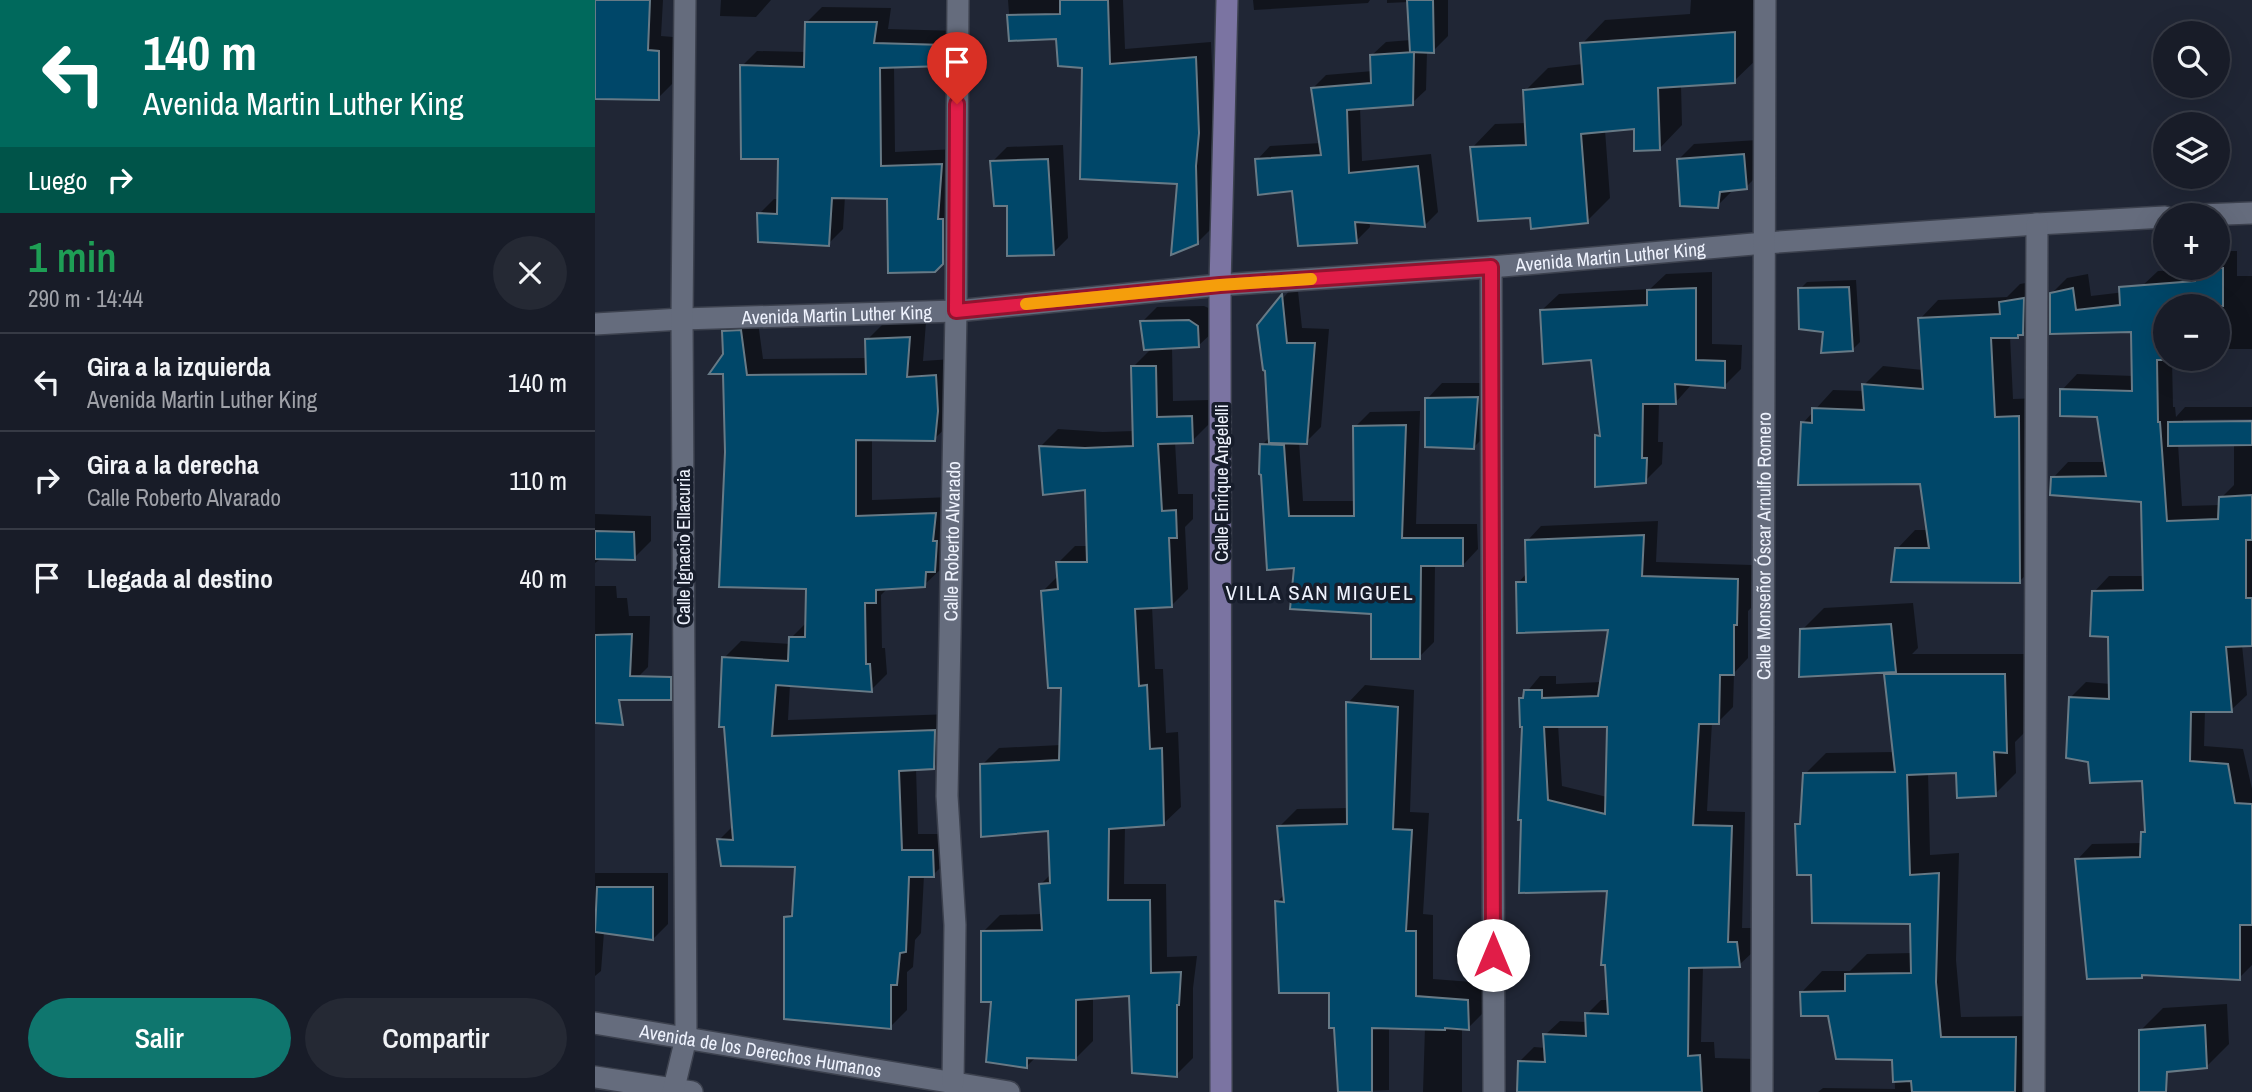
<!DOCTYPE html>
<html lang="es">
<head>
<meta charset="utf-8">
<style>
  :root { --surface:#181c28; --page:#252934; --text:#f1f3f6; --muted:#9fa1a8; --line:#363a45; --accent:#0f766e }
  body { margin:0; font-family:"Archivo Narrow",sans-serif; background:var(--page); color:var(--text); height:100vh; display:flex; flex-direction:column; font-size:26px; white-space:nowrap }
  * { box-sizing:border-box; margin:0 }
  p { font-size:23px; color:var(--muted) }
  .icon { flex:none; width:38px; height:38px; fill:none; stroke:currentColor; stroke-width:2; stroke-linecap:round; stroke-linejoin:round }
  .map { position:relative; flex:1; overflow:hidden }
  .sheet { display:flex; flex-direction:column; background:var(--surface); width:595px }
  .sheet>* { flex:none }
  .guide { background:#00695c; color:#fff; overflow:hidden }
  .fabs { position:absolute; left:1558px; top:21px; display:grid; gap:14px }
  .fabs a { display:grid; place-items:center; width:77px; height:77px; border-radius:50%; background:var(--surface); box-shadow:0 7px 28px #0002,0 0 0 2px var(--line); font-size:35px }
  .pin { position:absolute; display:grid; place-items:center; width:60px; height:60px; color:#fff; margin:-72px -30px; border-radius:50% 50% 50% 0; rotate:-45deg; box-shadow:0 0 7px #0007 }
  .pin .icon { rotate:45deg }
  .me { position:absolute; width:77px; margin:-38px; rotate:0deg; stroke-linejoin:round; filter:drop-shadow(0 0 5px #0008) }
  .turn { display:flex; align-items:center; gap:24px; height:147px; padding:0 28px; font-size:32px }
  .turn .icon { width:91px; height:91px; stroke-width:2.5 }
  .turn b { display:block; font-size:49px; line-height:60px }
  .then { display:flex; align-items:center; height:66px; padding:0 28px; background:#0003; gap:14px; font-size:26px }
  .round { display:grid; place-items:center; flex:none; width:74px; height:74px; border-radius:37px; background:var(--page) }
  .overview { display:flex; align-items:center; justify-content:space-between; height:119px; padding:0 28px }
  h1 { font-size:42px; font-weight:600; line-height:52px; color:#1e9e55 }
  .cta { display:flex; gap:14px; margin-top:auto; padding:14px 28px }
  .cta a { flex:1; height:80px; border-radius:42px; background:var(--accent); color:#fff; font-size:28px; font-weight:600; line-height:80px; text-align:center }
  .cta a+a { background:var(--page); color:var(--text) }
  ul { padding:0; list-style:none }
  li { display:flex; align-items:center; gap:21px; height:98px; padding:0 28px; border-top:2px solid var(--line) }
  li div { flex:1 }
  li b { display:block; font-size:26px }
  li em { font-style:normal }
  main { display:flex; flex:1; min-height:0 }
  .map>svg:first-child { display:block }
  .shadow { fill:#0007; fill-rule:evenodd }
  .building { fill:#004769; stroke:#677a86; stroke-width:2; fill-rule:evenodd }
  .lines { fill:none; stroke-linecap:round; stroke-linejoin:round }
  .street-casing { stroke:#3c414e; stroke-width:24 }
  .secondary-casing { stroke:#3c414e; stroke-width:24 }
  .street { stroke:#656c7d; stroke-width:21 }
  .secondary { stroke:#7b74a2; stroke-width:21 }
  .route-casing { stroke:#92132f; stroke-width:18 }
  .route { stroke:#e11d48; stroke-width:12 }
  .slow { stroke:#f59e0b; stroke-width:12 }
  .labels { text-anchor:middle; stroke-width:7; stroke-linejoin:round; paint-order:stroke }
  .street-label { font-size:19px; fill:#eef2fd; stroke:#171d2b }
  .neighbourhood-label { font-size:21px; letter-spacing:2px; fill:#eef2fd; stroke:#171d2b }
</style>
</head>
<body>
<main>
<section class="sheet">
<div class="guide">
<div class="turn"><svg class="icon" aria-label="left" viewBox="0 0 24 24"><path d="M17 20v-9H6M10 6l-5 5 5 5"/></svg><div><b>140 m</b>Avenida Martin Luther King</div></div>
<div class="then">Luego<svg class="icon" aria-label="right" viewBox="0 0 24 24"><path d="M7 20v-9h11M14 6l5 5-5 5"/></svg></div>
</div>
<div class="overview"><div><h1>1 min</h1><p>290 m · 14:44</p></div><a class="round"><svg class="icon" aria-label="close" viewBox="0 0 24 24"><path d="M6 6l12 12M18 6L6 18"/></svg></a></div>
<ul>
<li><svg class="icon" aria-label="left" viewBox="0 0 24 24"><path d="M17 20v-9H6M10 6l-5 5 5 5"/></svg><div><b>Gira a la izquierda</b><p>Avenida Martin Luther King</p></div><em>140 m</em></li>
<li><svg class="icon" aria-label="right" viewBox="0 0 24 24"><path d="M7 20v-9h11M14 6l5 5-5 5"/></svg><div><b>Gira a la derecha</b><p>Calle Roberto Alvarado</p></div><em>110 m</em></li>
<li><svg class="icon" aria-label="arrive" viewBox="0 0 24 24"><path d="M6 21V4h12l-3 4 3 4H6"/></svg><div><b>Llegada al destino</b></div><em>40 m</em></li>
</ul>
<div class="cta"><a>Salir</a><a>Compartir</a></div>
</section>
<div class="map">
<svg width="1657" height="1092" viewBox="0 0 1657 1092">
  <rect width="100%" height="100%" fill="#202635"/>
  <path class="shadow" d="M 0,0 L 68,0 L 66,36 L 78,37 L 77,84 L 63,98 L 0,97 Z
    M 126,0 L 176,0 L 161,17 L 125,16 Z
    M 413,0 L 528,0 L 530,49 L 616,42 L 619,116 L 616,150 L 618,227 L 602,243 L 584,182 L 489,67 L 462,38 L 416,39 Z
    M 658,0 L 775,0 L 773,3 L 659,10 Z
    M 792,0 L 853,0 L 853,36 L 838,51 L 832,51 L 831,90 L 817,103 L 765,107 L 767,161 L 836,154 L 843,212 L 830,225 L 774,221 L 775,227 L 761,241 L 662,160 L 675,146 L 726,143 L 717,89 L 731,75 L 778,71 L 777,55 L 791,42 L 816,40 L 814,2 L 792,3 Z
    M 1096,0 L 1163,0 L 1163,58 L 1139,81 L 1086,85 L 1087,125 L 1064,149 L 1040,127 L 1010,130 L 1015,198 L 992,221 L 937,216 L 877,148 L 900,124 L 932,123 L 930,91 L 953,68 L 988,64 L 987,44 L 1010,20 L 1095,14 Z
    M 227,7 L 296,8 L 293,29 L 364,31 L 364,49 L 349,64 L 299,66 L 300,152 L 361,149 L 363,247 L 339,270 L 294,197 L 250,196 L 248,229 L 233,244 L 164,214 L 179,199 L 184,199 L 185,158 L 147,66 L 162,51 L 212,52 L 212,22 Z
    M 1163,140 L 1166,172 L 1151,187 L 1137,191 L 1122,206 L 1084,159 L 1099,144 Z
    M 468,145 L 473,238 L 458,253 L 414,204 L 397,162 L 412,147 Z
    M 1622,251 L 1642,251 L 1642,276 L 1657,276 L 1657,349 L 1622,349 L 1622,306 L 1570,306 L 1570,359 L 1577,359 L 1578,407 L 1580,407 L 1581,417 L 1590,407 L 1657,407 L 1657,419 L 1588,420 L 1588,424 L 1657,423 L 1657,644 L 1647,645 L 1652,695 L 1636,710 L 1610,710 L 1609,746 L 1648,749 L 1657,789 L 1657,965 L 1644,978 L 1549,974 L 1547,976 L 1482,860 L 1497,844 L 1547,843 L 1548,833 L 1551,829 L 1549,780 L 1495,760 L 1475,698 L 1491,682 L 1516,684 L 1515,635 L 1499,592 L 1514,576 L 1550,576 L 1548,501 L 1458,478 L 1473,462 L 1511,462 L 1504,415 L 1467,390 L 1482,374 L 1539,376 L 1538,330 L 1456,333 L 1457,293 L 1472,278 L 1493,274 L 1496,296 L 1547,290 L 1547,286 L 1563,271 L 1622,268 ZM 1583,444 L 1639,444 L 1639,485 L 1626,498 L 1626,505 L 1587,506 Z
    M 1117,272 L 1117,344 L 1147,345 L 1146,369 L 1129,386 L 1097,384 L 1080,403 L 1064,402 L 1063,442 L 1068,442 L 1067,464 L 1050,481 L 1001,436 L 1006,431 L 998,358 L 947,310 L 964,294 L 1055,289 L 1071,274 Z
    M 1261,280 L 1265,342 L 1258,349 L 1230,331 L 1205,289 L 1212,282 Z
    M 1447,280 L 1446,315 L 1428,333 L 1415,336 L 1418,399 L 1442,398 L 1443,562 L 1425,581 L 1302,549 L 1320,530 L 1333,530 L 1326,482 L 1208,423 L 1238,390 L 1269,391 L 1269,385 L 1288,366 L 1328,370 L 1325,319 L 1343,300 L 1412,297 L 1425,284 Z
    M 702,282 L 707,328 L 734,329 L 726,427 L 711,442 L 704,442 L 708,501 L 761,501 L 760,427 L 775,412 L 825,411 L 821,524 L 882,524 L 883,549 L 868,565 L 840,565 L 839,642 L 824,657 L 778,613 L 700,566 L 667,445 L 675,437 L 672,369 L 664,326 Z
    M 609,306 L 618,310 L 619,331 L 603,346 L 577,347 L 578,401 L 614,400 L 614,424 L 597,441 L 580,442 L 583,494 L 598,494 L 598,519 L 590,527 L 593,589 L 576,606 L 557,606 L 560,669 L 568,669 L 571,733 L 583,732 L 586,807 L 568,824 L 530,826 L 529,884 L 571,884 L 572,957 L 602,956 L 598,988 L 598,1058 L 581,1075 L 536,995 L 498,997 L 498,1041 L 481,1058 L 441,1057 L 431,1067 L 398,1000 L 388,932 L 405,915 L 448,914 L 446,884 L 456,874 L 455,829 L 387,765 L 404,748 L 466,745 L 468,686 L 448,591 L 464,575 L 463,563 L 480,546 L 494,546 L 491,488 L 446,446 L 463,429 L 508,432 L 539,431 L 538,367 L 557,348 L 547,322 L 562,307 Z
    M 146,315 L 162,315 L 168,359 L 272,358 L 272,340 L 289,323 L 331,322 L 328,361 L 357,359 L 356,423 L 339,439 L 277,438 L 277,500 L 357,497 L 346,569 L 329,585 L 294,587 L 286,595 L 287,648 L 290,648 L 292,674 L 276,690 L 195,684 L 193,720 L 356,714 L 355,750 L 339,767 L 321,768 L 323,834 L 354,834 L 354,859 L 338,875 L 329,875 L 326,933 L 320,940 L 318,967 L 312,972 L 312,1010 L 295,1027 L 191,918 L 199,910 L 202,865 L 124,840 L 139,825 L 129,658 L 146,641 L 196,644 L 196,638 L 212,622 L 212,587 L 131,452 L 129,332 Z
    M 847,383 L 897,383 L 894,432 L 878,448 L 832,399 Z
    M 0,514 L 56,516 L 56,541 L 39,558 L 7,558 L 0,563 Z
    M 1063,521 L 1061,562 L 1157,565 L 1156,608 L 1153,611 L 1153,658 L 1139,673 L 1138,707 L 1123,722 L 1117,722 L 1112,811 L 1150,812 L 1147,928 L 1156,928 L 1159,951 L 1144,965 L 1108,966 L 1106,1042 L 1119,1042 L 1120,1058 L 1161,1059 L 1162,1092 L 924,1092 L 925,1061 L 939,1047 L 951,1048 L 950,1035 L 965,1021 L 992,1022 L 992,1014 L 1006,1000 L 1014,1000 L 1014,889 L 927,819 L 929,725 L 926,699 L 945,676 L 961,676 L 961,684 L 1007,682 L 1015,629 L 923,583 L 932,573 L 932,541 L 946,526 ZM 963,725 L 1014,725 L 1012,797 L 967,786 Z
    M 0,586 L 21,586 L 22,598 L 32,598 L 34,616 L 55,616 L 53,667 L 34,686 L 0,683 Z
    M 1318,603 L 1323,648 L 1317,654 L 1430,654 L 1432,730 L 1420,742 L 1421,773 L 1400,794 L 1363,771 L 1333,772 L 1335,855 L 1364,853 L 1361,960 L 1366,1017 L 1441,1016 L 1432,1092 L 1223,1092 L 1228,1088 L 1300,1089 L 1299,1058 L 1235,1015 L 1207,992 L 1227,971 L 1255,971 L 1272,954 L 1318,953 L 1317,922 L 1218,873 L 1202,825 L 1207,819 L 1210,774 L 1231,753 L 1300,752 L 1291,675 L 1295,671 L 1207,630 L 1229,608 Z
    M 770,685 L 819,690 L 815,812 L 834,813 L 828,914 L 838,915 L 838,979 L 890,983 L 891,1010 L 873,1028 L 867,1027 L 867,1092 L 828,1092 L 830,1027 L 794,1027 L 794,1090 L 745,1092 L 736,991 L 682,902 L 690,894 L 684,827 L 702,809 L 754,808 L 753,703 Z
    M 0,855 L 0,873 L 73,873 L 73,924 L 58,939 L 9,932 L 6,971 L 0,976 Z
    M 1632,1004 L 1634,1044 L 1612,1066 L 1546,1030 L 1568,1008 Z"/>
  <path class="building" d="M 0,0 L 55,0 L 53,50 L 64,51 L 64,100 L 0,99 Z
    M 465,0 L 513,0 L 515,64 L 601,57 L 604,133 L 601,166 L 603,244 L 576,255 L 582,184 L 485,179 L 487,68 L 463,66 L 461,39 L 414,41 L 412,15 L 465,14 Z
    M 812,0 L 838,0 L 839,53 L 815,52 Z
    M 210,22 L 282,22 L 279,43 L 350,45 L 349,66 L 285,68 L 286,166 L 347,164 L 343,219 L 348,219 L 348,264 L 340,272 L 293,273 L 292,199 L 237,198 L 234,246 L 163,242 L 162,213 L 182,214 L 183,159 L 146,159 L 145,65 L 209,67 Z
    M 1140,32 L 1140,83 L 1063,88 L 1065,150 L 1039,151 L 1039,129 L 986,134 L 993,223 L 936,229 L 935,218 L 883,221 L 875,147 L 931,145 L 928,90 L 988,84 L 985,43 Z
    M 819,52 L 818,105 L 752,110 L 754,173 L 823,166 L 830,227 L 760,222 L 762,243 L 703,246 L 697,191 L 663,195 L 660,159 L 726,155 L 716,88 L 776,83 L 775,55 Z
    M 1149,154 L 1152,189 L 1125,192 L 1123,208 L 1085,206 L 1082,159 Z
    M 453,159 L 459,255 L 412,256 L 412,206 L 399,206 L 395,161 Z
    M 1600,268 L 1628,268 L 1628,306 L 1570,306 L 1570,360 L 1562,360 L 1563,422 L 1565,422 L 1572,521 L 1623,519 L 1624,497 L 1657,495 L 1657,540 L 1651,540 L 1651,598 L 1657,598 L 1657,646 L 1631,647 L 1637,712 L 1596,712 L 1595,761 L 1633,764 L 1640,803 L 1657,804 L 1657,925 L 1645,925 L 1645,980 L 1547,975 L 1547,978 L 1492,979 L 1480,859 L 1545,857 L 1546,832 L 1550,832 L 1547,781 L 1495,783 L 1493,762 L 1471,758 L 1474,697 L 1514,699 L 1513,637 L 1495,636 L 1497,591 L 1548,590 L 1546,502 L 1455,495 L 1456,477 L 1511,476 L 1502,417 L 1465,416 L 1465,389 L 1537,391 L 1536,332 L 1455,334 L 1455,293 L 1478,288 L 1481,310 L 1525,305 L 1524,287 L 1600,281 Z
    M 1254,287 L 1258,351 L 1226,353 L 1228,332 L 1204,329 L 1203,288 Z
    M 1101,288 L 1101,360 L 1130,361 L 1130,388 L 1080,384 L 1081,404 L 1048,404 L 1047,458 L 1052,458 L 1051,483 L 1000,487 L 1000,435 L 1005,436 L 996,360 L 948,364 L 945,310 L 1052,305 L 1052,290 Z
    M 687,294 L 692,343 L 720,343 L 712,444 L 674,443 L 670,371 L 668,370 L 662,325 Z
    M 1429,298 L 1428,335 L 1423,335 L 1423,338 L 1396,338 L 1400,417 L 1424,416 L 1425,583 L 1296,582 L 1300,548 L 1334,548 L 1325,484 L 1203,485 L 1206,422 L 1217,423 L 1217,408 L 1269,410 L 1267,384 L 1328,389 L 1323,318 L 1405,314 L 1404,302 Z
    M 594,320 L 603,326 L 604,347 L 549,350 L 545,321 Z
    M 146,330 L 152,375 L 271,374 L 270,339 L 315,337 L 312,377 L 341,375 L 343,411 L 340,441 L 261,440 L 261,516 L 341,513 L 338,541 L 342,541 L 340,572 L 331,572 L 330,587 L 281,590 L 281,603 L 270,603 L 271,664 L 275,664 L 277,692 L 181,685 L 177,736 L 340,730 L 339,769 L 304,771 L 307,850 L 338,850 L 339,877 L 314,877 L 311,952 L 305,953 L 302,985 L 296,985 L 296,1029 L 189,1019 L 189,917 L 197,916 L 200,867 L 126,866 L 122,839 L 138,840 L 129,727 L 124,727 L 127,657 L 193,661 L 194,637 L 210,637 L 211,589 L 124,587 L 130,452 L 128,374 L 114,374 L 128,354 L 127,331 Z
    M 536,366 L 561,366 L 562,417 L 597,416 L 598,443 L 563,444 L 567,511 L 581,510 L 582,538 L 574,538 L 577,607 L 540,609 L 544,686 L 552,685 L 555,749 L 567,748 L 569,825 L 514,829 L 513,900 L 555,900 L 556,973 L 586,972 L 584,1005 L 582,1005 L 582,1077 L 537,1073 L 534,996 L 481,1000 L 481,1060 L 432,1058 L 432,1068 L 391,1062 L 396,1002 L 386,1002 L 386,931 L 447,930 L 444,884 L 455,883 L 453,831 L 386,837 L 385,764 L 464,760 L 466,688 L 453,688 L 446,591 L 463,589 L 461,562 L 492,562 L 490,490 L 448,495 L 444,446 L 490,448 L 538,446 Z
    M 883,397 L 879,449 L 830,447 L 830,398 Z
    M 1657,421 L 1657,445 L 1573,446 L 1573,422 Z
    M 811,425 L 807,538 L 868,538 L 868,566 L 826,566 L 825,659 L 776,659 L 776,614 L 695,609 L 699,568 L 672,570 L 666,475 L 664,474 L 665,444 L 689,445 L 694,516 L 759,516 L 758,426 Z
    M 0,531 L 39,532 L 40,560 L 0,559 Z
    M 1049,535 L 1047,576 L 1143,579 L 1142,625 L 1139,625 L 1139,675 L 1125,675 L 1124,724 L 1104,724 L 1098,825 L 1137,826 L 1133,942 L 1142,942 L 1145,967 L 1094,968 L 1093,1056 L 1105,1055 L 1107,1092 L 922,1092 L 923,1061 L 950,1062 L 948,1034 L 991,1036 L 990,1013 L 1013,1014 L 1010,965 L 1006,965 L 1012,891 L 924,893 L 926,820 L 923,820 L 927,727 L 925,727 L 924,698 L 928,698 L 929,690 L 947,690 L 947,698 L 1003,696 L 1013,630 L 922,633 L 921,582 L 931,582 L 930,540 ZM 949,727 L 1012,727 L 1010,814 L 953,800 Z
    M 1296,624 L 1301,672 L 1204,677 L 1205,629 Z
    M 37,634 L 35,676 L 76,677 L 76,700 L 24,700 L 28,725 L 0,723 L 0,635 Z
    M 1289,674 L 1410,674 L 1412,753 L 1399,752 L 1401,796 L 1362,798 L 1361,773 L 1312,775 L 1315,875 L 1344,873 L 1341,982 L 1346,1037 L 1421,1037 L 1420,1092 L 1317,1092 L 1316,1081 L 1298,1082 L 1297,1060 L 1241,1059 L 1233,1016 L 1206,1016 L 1205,992 L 1250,991 L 1250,974 L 1316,973 L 1315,924 L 1217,923 L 1216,875 L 1202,875 L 1200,824 L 1205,824 L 1208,773 L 1300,772 Z
    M 751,702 L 803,707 L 798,829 L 817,830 L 811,931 L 821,931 L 821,996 L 873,1000 L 874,1030 L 850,1028 L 850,1030 L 777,1028 L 777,1092 L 743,1092 L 739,1028 L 734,1028 L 734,993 L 684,993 L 680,901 L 689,902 L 682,826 L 752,824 Z
    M 2,887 L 58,887 L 58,940 L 0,932 Z
    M 1610,1025 L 1612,1068 L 1572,1072 L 1571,1092 L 1544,1092 L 1544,1030 Z"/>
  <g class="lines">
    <defs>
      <g id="street">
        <path d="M 1605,215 L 1657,213"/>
        <path d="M 896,267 L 899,1092"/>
        <path id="s1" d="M 0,324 L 87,319 L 361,311 L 625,285 L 896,267 L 1170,243 L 1442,224 L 1570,217"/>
        <path id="s2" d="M 0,1023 L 414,1092"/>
        <path d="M 0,1077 L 97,1092"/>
        <path id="s3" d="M 358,1083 L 360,925 L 352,796 L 361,311 L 363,0"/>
        <path d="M 78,1092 L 91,1038 L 87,319 L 90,0"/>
        <path id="s4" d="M 1167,1092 L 1170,0"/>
        <path d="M 1439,1092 L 1442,224"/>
      </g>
      <path id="secondary" d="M 626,1092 L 625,285 L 632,0"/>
    </defs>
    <use href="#street" class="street-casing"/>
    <use href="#secondary" class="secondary-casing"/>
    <use href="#street" class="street"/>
    <use href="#secondary" class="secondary"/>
  </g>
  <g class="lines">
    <defs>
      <path id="route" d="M 362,104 L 361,311 L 625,285 L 896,267 L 898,955"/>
    </defs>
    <use href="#route" class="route-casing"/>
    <use href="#route" class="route"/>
    <path class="slow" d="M 431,304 L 625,285 L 716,279"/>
  </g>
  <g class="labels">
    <g class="street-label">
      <text dy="7" stroke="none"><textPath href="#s1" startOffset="1018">Avenida Martin Luther King</textPath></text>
      <text dy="7" stroke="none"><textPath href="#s1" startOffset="242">Avenida Martin Luther King</textPath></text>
      <text transform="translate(626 483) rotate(-90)" y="7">Calle Enrique Angelelli</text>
      <text dy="7" stroke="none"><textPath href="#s3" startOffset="542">Calle Roberto Alvarado</textPath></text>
      <text dy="7" stroke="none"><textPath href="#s4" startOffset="546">Calle Monseñor Óscar Arnulfo Romero</textPath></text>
      <text transform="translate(88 547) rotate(-90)" y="7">Calle Ignacio Ellacuria</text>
      <text dy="7" stroke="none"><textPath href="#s2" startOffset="168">Avenida de los Derechos Humanos</textPath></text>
    </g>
    <g class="neighbourhood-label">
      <text x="725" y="600">VILLA SAN MIGUEL</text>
    </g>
  </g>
</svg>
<div class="fabs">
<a><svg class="icon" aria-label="search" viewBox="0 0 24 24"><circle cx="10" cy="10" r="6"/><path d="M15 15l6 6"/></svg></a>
<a><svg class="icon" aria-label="layers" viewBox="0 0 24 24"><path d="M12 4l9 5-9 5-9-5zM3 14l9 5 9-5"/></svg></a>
<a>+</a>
<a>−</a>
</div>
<div class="pin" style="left:362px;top:104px;background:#d93025"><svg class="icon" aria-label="arrive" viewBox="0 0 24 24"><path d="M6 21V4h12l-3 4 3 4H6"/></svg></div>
<svg class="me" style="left:898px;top:955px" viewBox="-20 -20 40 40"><circle r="19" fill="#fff"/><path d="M0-13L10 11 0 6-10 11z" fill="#e11d48"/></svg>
</div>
</main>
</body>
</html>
